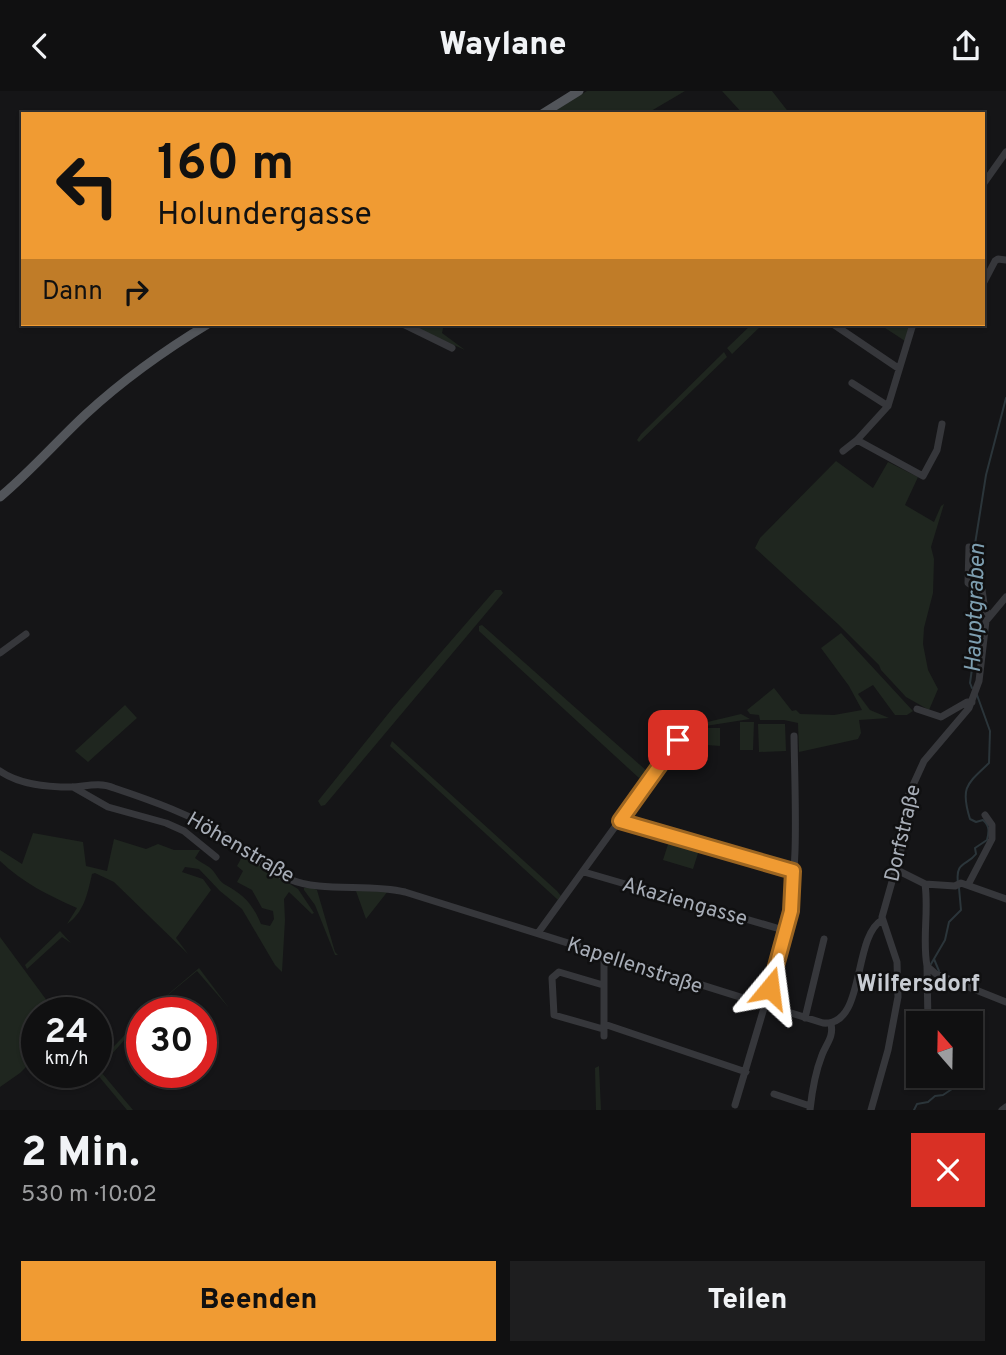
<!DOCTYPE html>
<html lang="de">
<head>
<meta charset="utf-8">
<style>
  :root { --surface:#101011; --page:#1e1e1f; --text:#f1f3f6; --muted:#9c9d9f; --line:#303031; --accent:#f09b33 }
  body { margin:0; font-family:Overpass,sans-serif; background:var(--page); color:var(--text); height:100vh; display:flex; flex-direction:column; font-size:26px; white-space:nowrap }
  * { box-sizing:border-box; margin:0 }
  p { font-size:23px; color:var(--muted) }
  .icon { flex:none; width:38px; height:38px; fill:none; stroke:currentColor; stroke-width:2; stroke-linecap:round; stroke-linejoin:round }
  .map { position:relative; height:1019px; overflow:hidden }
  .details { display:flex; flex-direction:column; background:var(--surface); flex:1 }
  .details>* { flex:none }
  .banner { position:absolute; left:21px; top:21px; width:964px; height:214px; border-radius:0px; box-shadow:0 2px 5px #0004,0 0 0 2px var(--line); background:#f09b33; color:#111; overflow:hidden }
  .needle { width:46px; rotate:340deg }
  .buttons { position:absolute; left:906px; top:920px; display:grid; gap:14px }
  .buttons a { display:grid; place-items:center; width:77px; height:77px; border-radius:0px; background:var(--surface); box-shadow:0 2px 5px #0004,0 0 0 2px var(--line); font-size:35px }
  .speed { position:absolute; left:21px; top:906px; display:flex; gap:14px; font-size:35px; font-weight:700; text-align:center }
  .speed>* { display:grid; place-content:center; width:91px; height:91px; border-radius:50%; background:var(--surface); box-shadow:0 2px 5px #0004,0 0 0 2px var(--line); line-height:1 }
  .speed small { font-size:18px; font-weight:400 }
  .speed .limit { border:10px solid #d22; background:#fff; color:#111 }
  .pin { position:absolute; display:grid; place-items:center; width:60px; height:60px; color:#fff; margin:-30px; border-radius:14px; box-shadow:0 4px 10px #0006 }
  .me { position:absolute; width:77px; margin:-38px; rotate:16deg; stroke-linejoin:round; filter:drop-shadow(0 0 5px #0008) }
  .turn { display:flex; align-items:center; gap:24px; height:147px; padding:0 21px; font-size:32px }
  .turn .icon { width:91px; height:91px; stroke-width:2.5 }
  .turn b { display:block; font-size:49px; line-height:60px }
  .then { display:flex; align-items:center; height:66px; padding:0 21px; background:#0003; gap:14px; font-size:26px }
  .round { display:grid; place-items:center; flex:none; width:74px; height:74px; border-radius:0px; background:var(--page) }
  .overview { display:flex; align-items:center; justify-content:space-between; height:119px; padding:0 21px }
  h1 { font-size:42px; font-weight:800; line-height:52px }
  .button { display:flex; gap:14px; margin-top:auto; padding:14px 21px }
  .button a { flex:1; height:80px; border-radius:0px; background:var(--accent); color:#111; font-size:28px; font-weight:800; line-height:80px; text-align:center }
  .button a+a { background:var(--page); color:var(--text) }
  header { display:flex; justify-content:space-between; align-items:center; height:91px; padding:0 21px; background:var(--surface); font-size:32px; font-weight:800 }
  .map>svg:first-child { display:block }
  .green { fill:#1f261f }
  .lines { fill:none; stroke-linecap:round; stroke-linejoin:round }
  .stream { stroke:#2b353a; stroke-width:2 }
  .minor { stroke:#36373b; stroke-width:7 }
  .major { stroke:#52555a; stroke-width:9 }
  .route-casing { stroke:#9c6521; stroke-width:18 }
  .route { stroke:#f09b33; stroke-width:12 }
  .labels { text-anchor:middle; stroke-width:5; stroke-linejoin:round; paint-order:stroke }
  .street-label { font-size:21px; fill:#a7adb7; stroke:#101011 }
  .water-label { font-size:23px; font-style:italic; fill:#7e9fb1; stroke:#101011 }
  .quarter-label { font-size:24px; font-weight:bold; fill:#c8ccd3; stroke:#101011 }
</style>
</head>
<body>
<header><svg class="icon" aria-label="back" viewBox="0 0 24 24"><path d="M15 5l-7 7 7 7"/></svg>Waylane<svg class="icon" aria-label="share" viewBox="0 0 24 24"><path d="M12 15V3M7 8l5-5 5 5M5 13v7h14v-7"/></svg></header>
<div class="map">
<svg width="1006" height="1019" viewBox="0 0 1006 1019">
  <rect width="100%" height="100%" fill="#151517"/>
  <path class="green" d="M 587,0 L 685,0 L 646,23 L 550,23 Z
    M 722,0 L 772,0 L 790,23 L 743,23 Z
    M 407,233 L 444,233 L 442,242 L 465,259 Z
    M 752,233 L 763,233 L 732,263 L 727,257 Z
    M 879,233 L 911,233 L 905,250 Z
    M 724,261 L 727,266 L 639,351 L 637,349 L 641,343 Z
    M 836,370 L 873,397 L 888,371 L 918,386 L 905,414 L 934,431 L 941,415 L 944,413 L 931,456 L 934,468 L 933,502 L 924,537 L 923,553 L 928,579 L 938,598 L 929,619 L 906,606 L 881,579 L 879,574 L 839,534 L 755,457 L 760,447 Z
    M 495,499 L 501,499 L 503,502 L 325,714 L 321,715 L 318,710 L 392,618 Z
    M 482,534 L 648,681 L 648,683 L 639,687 L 479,540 L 479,535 Z
    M 841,542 L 913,620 L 907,624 L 895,624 L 873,594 L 858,603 L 870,619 L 889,627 L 859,629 L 861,642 L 858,648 L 799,661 L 798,632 L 784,629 L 760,629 L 759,624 L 750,623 L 747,619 L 774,597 L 792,620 L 796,619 L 800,623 L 834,624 L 862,619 L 849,595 L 821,557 Z
    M 125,614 L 137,627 L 88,671 L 75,660 Z
    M 741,623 L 750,628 L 699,636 L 695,634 Z
    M 740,631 L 754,631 L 753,659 L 740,659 Z
    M 758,633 L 785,633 L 786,660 L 759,661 Z
    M 708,637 L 720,637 L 720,655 L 707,654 Z
    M 392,650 L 557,800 L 561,805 L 558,809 L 390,655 Z
    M 33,742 L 83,751 L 86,775 L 107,780 L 114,748 L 146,758 L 158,753 L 174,759 L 200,759 L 195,767 C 200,771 205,773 209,776 C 215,780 218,789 224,793 C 244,804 252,812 261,833 L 270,835 L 274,828 L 273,820 L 262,817 L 252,799 L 237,791 L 243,780 L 237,775 L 243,764 L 298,798 L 314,822 L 312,823 L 289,801 L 284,808 L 285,829 L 282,881 L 275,874 L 242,818 L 220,800 L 199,778 L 185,776 L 182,781 L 203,788 L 211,799 L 176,847 L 188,863 L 114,791 L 95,782 L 92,783 C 88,801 84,822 67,833 L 77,817 C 48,804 23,792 0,770 L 0,759 L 22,773 Z
    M 670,747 L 700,756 L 693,778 L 663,769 Z
    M 310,796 L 317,799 L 335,861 L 338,864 L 335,864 L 315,814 L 304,799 L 304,797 Z
    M 356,800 L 388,800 L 366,828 Z
    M 60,840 L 71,852 L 62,846 L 27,878 L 25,874 Z
    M 0,846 L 56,922 L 37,922 L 37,965 L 20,982 L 0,996 Z
    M 199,877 L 229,917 L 197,880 L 146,922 Z
    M 142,926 L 136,936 L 102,974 L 99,974 L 98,972 Z
    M 96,975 L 133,1019 L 127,1019 L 96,982 Z
    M 599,975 L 601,1019 L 596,1019 L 595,977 Z"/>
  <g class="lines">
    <path class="stream" d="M 976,493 L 972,472 L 986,384 L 1006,307
      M 972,597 L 970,592 L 978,535 L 977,498
      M 958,792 C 955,770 967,775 976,763 L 975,757 L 987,749 C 989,741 990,735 983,729 L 976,731 L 970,728 C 960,696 967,693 989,672 L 990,640 L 977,604
      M 934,868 L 939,880
      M 931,873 L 945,849 L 949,831 L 961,819 L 959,797
      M 914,1019 L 917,1013 L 928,1011 L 935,1005 L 943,1004 L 952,998 L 951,985"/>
    <path class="minor" d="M 984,92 L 1006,61
      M 984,191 L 995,170 L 998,168 L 1006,169
      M 403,233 L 452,257
      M 833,233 L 898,277
      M 852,292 L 888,315
      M 857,349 L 923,385 L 937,359 L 942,333
      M 843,360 L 857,349 L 888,315 L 913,233
      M 969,456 L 968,492 L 982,499 L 985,519 L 989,524
      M 0,562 L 26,543
      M 917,618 L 941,626 L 967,611 L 972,611
      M 0,680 C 20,694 48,696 72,696 C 87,695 100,691 114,697 C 153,710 192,724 227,746 C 248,759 266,779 289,788 C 321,802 369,792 405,801 L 823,932 C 866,936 852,846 882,829
      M 73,696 L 108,716 L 166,732 L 184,740 L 216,766
      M 620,730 L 793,780
      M 895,778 L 925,793 C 929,821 922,847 927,875 L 936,883 L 1006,911
      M 584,781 L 787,840
      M 925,793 L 955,795 L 961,792 L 1006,808
      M 968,794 L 992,748 L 992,734 L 985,724
      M 538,842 L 678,649 L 679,650
      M 604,863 L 604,945
      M 927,875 L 928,933
      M 805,927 L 824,848
      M 604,933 L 746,981
      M 603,938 L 554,924 L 552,887 L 559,881 L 603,894
      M 955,985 L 957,988 L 963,986
      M 774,1003 L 810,1015
      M 735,1014 L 787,840 C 799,777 795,709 794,645
      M 810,1019 C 812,1000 815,982 822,964 C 826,953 834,946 831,933
      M 871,1019 L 888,959 L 898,906 L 897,871 L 882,826 L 906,741 L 908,705 L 924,670 L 969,617 L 979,590 L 986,530 L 1006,506
      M 1002,1019 L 1006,1016"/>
    <path class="major" d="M 542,23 L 579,0
      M 0,406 C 31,380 57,350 86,323 C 123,289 165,259 208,233"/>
  </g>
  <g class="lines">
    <defs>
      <path id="route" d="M 678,649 L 620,730 L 793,780 L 791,820 L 770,897"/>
    </defs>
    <use href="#route" class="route-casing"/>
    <use href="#route" class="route"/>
  </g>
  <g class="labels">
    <g class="street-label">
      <text transform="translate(902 742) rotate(-77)" y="7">Dorfstraße</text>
      <text transform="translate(241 756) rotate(30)" y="7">Höhenstraße</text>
      <text transform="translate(685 810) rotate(16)" y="7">Akaziengasse</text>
      <text transform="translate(635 874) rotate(18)" y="7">Kapellenstraße</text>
    </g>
    <g class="water-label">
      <text transform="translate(974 517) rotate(-88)" y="8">Hauptgraben</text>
    </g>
    <g class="quarter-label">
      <text x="918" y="900">Wilfersdorf</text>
    </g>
  </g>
</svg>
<div class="buttons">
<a><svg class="needle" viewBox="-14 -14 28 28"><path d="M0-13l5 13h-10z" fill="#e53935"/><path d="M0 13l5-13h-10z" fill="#9c9d9f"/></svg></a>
</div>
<div class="speed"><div>24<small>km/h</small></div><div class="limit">30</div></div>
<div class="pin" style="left:678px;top:649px;background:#d93025"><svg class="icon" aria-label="arrive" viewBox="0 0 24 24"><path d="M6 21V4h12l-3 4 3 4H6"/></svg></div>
<svg class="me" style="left:770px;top:897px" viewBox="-20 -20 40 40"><path d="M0-17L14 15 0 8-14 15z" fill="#f09b33" stroke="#fff" stroke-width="4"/></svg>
<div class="banner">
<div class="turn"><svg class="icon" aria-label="left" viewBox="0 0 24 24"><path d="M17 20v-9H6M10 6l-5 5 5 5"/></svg><div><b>160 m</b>Holundergasse</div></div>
<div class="then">Dann<svg class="icon" aria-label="right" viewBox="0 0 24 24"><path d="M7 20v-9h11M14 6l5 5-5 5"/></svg></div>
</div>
</div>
<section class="details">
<div class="overview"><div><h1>2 Min.</h1><p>530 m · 10:02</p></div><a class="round" style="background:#d93025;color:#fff"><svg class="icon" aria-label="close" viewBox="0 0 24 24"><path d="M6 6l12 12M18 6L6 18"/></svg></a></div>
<div class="button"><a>Beenden</a><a>Teilen</a></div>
</section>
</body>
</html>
